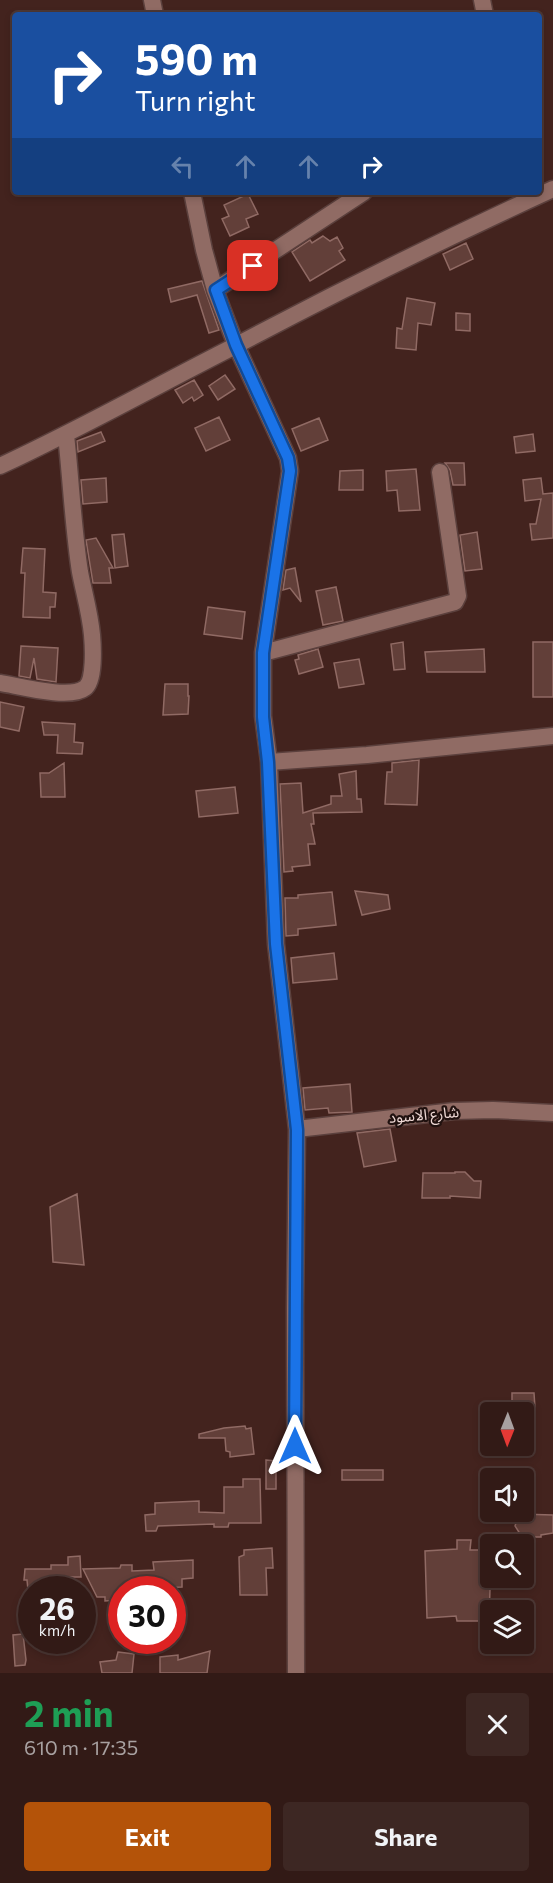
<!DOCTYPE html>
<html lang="en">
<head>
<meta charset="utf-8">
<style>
  :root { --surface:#321a16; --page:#3d2723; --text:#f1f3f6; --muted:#a8a1a1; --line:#4d3835; --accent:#b45309 }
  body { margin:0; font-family:Commissioner,"Noto Sans Arabic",sans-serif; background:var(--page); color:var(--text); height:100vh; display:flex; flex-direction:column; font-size:22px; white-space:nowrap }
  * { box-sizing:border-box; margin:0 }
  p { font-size:20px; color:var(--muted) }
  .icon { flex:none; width:33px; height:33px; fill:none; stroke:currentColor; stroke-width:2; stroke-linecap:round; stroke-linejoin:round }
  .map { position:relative; height:1673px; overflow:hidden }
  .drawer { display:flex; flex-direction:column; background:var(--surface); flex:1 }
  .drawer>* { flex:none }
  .guide { position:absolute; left:12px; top:12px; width:530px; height:183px; border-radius:6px; box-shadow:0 3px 9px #0003,0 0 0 2px var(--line); background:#1a4fa0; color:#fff; overflow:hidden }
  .needle { width:39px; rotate:181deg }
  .controls { position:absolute; left:480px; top:1402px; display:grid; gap:12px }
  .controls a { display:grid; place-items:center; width:54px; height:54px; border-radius:6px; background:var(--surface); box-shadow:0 3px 9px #0003,0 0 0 2px var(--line); font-size:30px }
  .speed { position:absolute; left:18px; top:1576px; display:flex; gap:12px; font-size:30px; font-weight:700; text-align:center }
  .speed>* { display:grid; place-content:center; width:78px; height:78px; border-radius:50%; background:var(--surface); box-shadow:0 3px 9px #0003,0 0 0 2px var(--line); line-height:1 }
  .speed small { font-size:15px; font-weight:400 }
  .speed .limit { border:9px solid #d22; background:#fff; color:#111 }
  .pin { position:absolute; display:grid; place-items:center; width:51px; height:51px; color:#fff; margin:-26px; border-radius:12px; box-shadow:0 3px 9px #0006 }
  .me { position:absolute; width:66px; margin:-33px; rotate:0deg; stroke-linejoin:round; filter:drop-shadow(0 0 4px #0008) }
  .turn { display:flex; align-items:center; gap:21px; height:126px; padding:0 24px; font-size:27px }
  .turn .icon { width:78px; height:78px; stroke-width:2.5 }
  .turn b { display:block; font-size:42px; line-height:51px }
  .lanes { display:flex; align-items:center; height:57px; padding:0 24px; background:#0003; justify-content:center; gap:30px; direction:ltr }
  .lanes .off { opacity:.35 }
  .round { display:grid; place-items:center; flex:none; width:63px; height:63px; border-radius:6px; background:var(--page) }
  .head { display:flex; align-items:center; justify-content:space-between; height:102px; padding:0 24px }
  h1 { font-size:36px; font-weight:700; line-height:45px; color:#1e9e55 }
  .primary-button { display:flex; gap:12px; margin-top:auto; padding:12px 24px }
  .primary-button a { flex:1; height:69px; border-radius:6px; background:var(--accent); color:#fff; font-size:24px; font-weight:700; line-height:69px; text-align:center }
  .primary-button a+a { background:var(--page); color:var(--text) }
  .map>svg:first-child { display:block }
  .building { fill:#623f39; stroke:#906a64; stroke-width:1.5 }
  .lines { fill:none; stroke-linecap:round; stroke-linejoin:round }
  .minor-casing { stroke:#5b403d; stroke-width:19 }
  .minor { stroke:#906b64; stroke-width:16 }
  .route-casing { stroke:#114b97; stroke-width:15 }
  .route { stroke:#1a73e8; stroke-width:10 }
  .labels { text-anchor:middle; stroke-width:4.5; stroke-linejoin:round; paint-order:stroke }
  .street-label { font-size:15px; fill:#eed8d4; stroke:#20110f }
</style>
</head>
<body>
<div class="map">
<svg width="553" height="1673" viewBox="0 0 553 1673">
  <rect width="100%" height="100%" fill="#43231e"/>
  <path class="building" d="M 248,194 L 258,214 L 246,219 L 249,227 L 230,236 L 222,219 L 229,216 L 224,205 Z
    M 323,236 L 330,241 L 337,237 L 343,248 L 339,251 L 345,260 L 310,281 L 292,252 L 310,240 L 312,243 Z
    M 466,243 L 473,259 L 450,270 L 443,254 Z
    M 202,281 L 219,330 L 209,333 L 197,295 L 171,302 L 168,289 Z
    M 407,298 L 435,303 L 431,325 L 418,323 L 416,350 L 396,348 L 397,328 L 402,329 Z
    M 456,313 L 470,314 L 470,331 L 456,330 Z
    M 225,375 L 235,389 L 218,400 L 209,386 Z
    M 194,380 L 203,395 L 194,401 L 192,397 L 183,403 L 175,390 Z
    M 219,417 L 230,440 L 206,451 L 195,428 Z
    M 319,418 L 328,440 L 301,451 L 292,429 Z
    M 101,432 L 105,441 L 78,452 L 77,441 Z
    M 533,434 L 535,451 L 516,453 L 514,437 Z
    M 445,463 L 464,463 L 465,485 L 453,485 L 450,470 Z
    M 416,469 L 420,510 L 399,511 L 397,490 L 387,491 L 386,471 Z
    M 363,470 L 363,490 L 339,490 L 340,471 Z
    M 106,478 L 107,502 L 83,504 L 81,480 Z
    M 541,478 L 543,494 L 553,493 L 553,538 L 532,540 L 530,524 L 536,524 L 541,499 L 525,501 L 523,480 Z
    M 477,532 L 482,569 L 465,571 L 460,535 Z
    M 124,534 L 128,566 L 115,568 L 112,535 Z
    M 96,538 L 113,568 L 109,568 L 111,583 L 93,583 L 86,540 Z
    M 23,548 L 45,549 L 43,592 L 56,593 L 55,607 L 50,607 L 50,618 L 23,617 L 25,573 L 21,573 Z
    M 295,568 L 301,602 L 290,588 L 283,590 L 286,570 Z
    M 336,587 L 343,621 L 323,625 L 316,591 Z
    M 208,607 L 245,612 L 242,639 L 204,634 Z
    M 403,642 L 405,669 L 394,670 L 391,644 Z
    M 533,642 L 553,642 L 553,697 L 533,697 Z
    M 21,646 L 58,648 L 56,682 L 37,679 L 34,658 L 30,678 L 19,676 Z
    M 318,649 L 323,667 L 299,674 L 295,660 L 299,659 L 298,655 Z
    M 484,649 L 485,672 L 427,672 L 425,652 Z
    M 359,659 L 364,684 L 339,688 L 334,663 Z
    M 165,684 L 188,684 L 188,696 L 189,696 L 188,714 L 163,715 Z
    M 0,702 L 24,707 L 19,731 L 0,727 Z
    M 42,722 L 75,724 L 74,742 L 83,743 L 82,754 L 57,753 L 58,735 L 44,735 Z
    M 419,760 L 417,805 L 385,804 L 387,772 L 392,772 L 392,763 Z
    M 64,763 L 65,797 L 41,797 L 40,773 L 49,773 Z
    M 356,771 L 357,799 L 361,799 L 362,812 L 313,813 L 314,824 L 311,824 L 315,844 L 308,844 L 310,865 L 292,867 L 293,871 L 284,872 L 280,784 L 301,783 L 303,813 L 331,804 L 331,796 L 342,796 L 339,774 Z
    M 235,787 L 238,813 L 199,817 L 196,791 Z
    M 355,891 L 388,895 L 390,909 L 362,915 Z
    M 332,892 L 336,925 L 298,929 L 298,935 L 286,936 L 285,898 L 298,898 L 298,895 Z
    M 334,953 L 337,979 L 293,983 L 291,958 Z
    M 350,1084 L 352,1112 L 329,1113 L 328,1108 L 305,1110 L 303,1088 Z
    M 390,1129 L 396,1161 L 364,1167 L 357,1133 Z
    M 455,1172 L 465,1172 L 474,1181 L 481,1181 L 480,1198 L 450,1196 L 450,1198 L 422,1198 L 423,1173 L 455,1173 Z
    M 77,1194 L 84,1265 L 53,1262 L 50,1207 Z
    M 512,1393 L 534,1393 L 535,1408 L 512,1409 Z
    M 245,1426 L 246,1429 L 251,1428 L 254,1454 L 230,1457 L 230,1452 L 226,1451 L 225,1438 L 199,1438 L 199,1434 L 224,1428 Z
    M 266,1460 L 276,1461 L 276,1489 L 266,1489 Z
    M 342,1470 L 383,1470 L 383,1480 L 342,1480 Z
    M 243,1479 L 260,1479 L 261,1523 L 229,1523 L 228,1527 L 214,1527 L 214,1524 L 158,1526 L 156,1531 L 146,1531 L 145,1515 L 155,1514 L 155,1503 L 199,1501 L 199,1512 L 224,1513 L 224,1487 L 243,1487 Z
    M 519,1514 L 553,1515 L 553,1533 L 541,1535 L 541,1537 L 522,1537 L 515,1526 Z
    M 457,1540 L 471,1540 L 470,1550 L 490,1550 L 490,1578 L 499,1578 L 499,1589 L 490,1589 L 489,1621 L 457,1621 L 456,1616 L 427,1618 L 425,1551 L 457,1549 Z
    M 272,1548 L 273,1568 L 266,1568 L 267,1595 L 240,1595 L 239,1557 L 244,1555 L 244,1550 Z
    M 80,1556 L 81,1577 L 68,1577 L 68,1584 L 64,1584 L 64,1590 L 28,1590 L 27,1580 L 24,1580 L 25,1569 L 51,1569 L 51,1565 L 68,1565 L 68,1557 Z
    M 193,1560 L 193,1578 L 182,1579 L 182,1587 L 152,1588 L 152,1590 L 121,1590 L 117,1600 L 105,1601 L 105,1597 L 97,1597 L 83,1569 L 120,1568 L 121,1565 L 132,1565 L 132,1571 L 154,1570 L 153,1562 Z
    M 23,1634 L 26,1660 L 25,1665 L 15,1666 L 13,1635 Z
    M 210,1651 L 207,1673 L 160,1673 L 160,1657 L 178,1655 L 178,1660 Z
    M 118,1652 L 134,1654 L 132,1673 L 102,1673 L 100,1662 L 116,1660 Z"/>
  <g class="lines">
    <defs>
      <path id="minor" d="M 152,0 L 155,15
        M 482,0 L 485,15
        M 192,192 L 204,250 L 215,290 L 236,345 L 288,458 L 290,471 L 263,653 L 263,716 L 269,762 L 276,944 L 297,1129 L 295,1308 L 296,1673
        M 215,290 L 364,192
        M 0,466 C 80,429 156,386 235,346 C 339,291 446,238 553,189
        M 263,653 L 455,602 L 458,596 L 440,472
        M 0,683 C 19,686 70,700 85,688 C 95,681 93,646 92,635 C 90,613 84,593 80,572 C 73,527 71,480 66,435
        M 269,762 L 367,755 L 553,736
        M 297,1129 L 454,1111 L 493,1110 L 553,1113"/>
    </defs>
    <use href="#minor" class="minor-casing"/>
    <use href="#minor" class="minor"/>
  </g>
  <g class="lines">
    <defs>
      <path id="route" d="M 253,266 L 216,290 L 236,345 L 288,458 L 290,471 L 263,653 L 263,717 L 268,762 L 276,944 L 297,1130 L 295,1446"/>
    </defs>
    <use href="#route" class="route-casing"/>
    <use href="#route" class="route"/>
  </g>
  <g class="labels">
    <g class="street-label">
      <text transform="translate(424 1115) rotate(-5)" y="5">شارع الاسود</text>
    </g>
  </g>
</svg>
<div class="controls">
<a><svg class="needle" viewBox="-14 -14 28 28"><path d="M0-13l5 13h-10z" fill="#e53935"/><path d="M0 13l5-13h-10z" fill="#a8a1a1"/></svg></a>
<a><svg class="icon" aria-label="sound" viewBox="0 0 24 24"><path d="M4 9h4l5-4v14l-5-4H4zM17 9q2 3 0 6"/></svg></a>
<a><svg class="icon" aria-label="search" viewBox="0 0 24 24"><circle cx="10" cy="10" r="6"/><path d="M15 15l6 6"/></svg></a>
<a><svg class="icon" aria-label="layers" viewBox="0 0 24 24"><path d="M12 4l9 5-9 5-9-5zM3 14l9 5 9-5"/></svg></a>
</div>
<div class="speed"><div>26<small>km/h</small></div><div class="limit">30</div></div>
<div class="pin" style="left:253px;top:266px;background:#d93025"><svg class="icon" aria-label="arrive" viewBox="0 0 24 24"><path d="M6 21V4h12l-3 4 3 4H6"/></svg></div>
<svg class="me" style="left:295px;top:1446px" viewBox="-20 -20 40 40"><path d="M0-17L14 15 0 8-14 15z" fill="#1a73e8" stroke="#fff" stroke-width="4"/></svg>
<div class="guide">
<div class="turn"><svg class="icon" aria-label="right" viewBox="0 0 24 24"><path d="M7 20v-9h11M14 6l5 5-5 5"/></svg><div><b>590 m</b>Turn right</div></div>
<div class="lanes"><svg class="icon off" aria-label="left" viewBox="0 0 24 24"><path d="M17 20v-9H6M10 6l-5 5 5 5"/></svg><svg class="icon off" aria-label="ahead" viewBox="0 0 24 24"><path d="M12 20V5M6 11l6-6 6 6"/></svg><svg class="icon off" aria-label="ahead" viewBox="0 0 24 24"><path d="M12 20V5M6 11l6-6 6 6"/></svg><svg class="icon" aria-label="right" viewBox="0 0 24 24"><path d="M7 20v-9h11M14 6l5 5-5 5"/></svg></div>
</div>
</div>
<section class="drawer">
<div class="head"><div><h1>2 min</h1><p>610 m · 17:35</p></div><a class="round"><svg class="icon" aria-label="close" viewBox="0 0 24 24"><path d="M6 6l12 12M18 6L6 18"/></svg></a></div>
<div class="primary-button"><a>Exit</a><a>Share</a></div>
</section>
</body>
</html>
